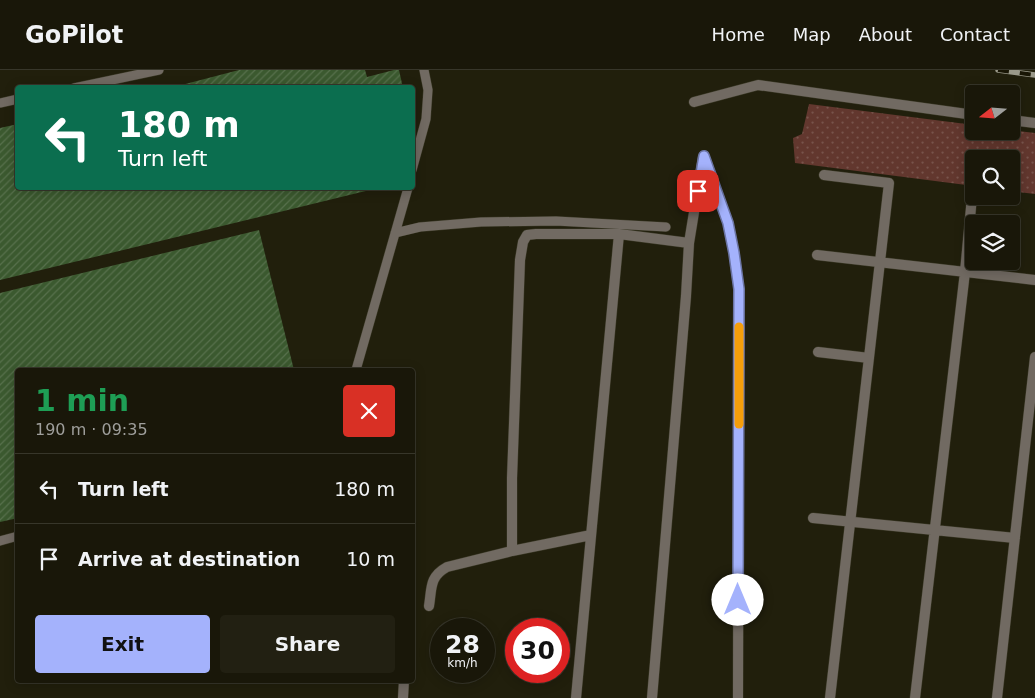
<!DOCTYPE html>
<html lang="en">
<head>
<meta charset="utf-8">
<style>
  :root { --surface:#191709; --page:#222012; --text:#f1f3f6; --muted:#9f9f9c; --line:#37362a; --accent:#a4b2fc }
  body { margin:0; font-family:"DejaVu Sans",sans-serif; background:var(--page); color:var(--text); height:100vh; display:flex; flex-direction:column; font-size:19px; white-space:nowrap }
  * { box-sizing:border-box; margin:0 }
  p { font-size:16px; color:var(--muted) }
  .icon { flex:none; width:28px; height:28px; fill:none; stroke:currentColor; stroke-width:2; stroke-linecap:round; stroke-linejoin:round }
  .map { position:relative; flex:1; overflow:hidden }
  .sheet { position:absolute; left:15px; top:298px; width:400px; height:315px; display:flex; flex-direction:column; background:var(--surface); border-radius:5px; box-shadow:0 2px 12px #0003,0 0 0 1px var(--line) }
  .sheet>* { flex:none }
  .banner { position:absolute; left:15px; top:15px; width:400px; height:105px; border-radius:5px; box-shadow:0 2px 12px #0003,0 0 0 1px var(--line); background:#0b6e4f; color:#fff; overflow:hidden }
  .needle { width:32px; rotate:253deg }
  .tools { position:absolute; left:965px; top:15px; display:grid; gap:10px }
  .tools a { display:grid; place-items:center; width:55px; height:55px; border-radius:5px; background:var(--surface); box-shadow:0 2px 12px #0003,0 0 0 1px var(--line); font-size:25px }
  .speed { position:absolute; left:430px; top:548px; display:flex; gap:10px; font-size:25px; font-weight:700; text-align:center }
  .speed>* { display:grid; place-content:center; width:65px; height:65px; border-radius:50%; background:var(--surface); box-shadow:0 2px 12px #0003,0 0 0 1px var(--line); line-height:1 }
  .speed small { font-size:12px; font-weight:400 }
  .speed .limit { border:8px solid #d22; background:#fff; color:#111 }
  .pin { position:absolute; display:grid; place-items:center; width:42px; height:42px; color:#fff; margin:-21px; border-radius:10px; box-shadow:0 2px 8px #0006 }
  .me { position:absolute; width:55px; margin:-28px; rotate:0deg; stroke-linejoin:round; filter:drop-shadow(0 0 4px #0008) }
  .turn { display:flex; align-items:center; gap:18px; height:105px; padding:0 20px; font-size:22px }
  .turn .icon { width:65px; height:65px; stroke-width:2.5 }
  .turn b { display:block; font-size:35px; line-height:42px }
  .round { display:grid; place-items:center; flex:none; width:52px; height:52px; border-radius:5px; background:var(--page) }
  .head { display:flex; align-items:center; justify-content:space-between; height:85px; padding:0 20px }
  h1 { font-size:30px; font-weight:700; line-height:38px; color:#1e9e55 }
  .action { display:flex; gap:10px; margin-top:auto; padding:10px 20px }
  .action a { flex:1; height:58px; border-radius:5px; background:var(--accent); color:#111; font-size:20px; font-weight:700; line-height:58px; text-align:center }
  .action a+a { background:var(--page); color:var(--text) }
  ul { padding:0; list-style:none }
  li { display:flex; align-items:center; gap:15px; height:70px; padding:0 20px; border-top:1px solid var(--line) }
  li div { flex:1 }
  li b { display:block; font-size:19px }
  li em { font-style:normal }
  header { display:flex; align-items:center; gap:30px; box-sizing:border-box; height:70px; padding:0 25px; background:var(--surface); border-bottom:1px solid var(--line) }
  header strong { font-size:24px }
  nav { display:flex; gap:28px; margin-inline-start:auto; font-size:18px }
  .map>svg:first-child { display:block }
  .park { fill:url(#park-dots) }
  .building { fill:url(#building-hatch) }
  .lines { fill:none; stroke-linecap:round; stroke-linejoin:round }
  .service-casing { stroke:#3b3927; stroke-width:10 }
  .minor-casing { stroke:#3b3927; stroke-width:11 }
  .service { stroke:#716a62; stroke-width:9 }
  .minor { stroke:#716a62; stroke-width:10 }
  .rail-casing { stroke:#9a998a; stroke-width:5.5 }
  .rail { stroke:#181504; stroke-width:4; stroke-dasharray:11; stroke-linecap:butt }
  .route-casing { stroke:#6b74a4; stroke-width:12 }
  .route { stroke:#a4b2fc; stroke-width:9 }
  .slow { stroke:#f59e0b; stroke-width:9 }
</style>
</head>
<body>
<header>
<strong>GoPilot</strong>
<nav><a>Home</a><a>Map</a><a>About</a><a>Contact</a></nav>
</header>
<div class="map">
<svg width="1035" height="628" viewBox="0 0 1035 628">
  <defs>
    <pattern id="park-dots" width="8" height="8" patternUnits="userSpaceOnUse" patternTransform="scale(1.25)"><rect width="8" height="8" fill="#62372e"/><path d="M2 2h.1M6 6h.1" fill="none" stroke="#78534b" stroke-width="1.8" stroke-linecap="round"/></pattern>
    <pattern id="building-hatch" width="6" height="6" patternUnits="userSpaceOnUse" patternTransform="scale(1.25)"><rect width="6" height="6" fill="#3b592f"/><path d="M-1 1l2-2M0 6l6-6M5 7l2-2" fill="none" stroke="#57704c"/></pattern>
  </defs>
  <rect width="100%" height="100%" fill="#211f0c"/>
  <path class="park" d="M 809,34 L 974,55 L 974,61 L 1011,61 L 1011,60 L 1035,63 L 1035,124 L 1011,121 L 1011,89 L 974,89 L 974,116 L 795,93 L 793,68 L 802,64 Z"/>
  <path class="building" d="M 239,0 L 365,0 L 367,7 L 394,0 L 399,0 L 403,18 L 170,18 Z
    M 18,54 L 18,118 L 378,118 L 0,210 L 0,58 Z
    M 259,160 L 294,300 L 18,300 L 18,448 L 0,452 L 0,223 Z"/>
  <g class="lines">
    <defs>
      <path id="service" d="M 74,18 L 159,0
        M 0,33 L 18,29
        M 412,100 L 426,49 L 428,20 L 424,0
        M 395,163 L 420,157 L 481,152 L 556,151 L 666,157
        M 356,300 L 408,118
        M 0,471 L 18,466"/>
      <path id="minor" d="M 694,32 L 758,15 L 974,45
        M 1011,50 L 1035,53
        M 704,86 L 728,153 L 734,183 L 739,219 L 738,628
        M 824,105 L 889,113 L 830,628
        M 817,185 L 1035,210
        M 818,282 L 869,288
        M 813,448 L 1015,468
        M 512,481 L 512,408 L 520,190 L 523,172 L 527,165 L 536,164 L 619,164 L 689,173
        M 429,536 C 432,518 429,507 447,497 L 512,481 L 591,465
        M 403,628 L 404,610
        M 576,628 L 619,164
        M 652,628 L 686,226 L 689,173 L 703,87
        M 915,628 L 965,202 L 973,116
        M 997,628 L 1035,287"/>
    </defs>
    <use href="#service" class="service-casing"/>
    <use href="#minor" class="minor-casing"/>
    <use href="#service" class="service"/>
    <use href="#minor" class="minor"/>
    <defs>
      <path id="rail" d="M 998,0 L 1035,5"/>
    </defs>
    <use href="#rail" class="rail-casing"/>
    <use href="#rail" class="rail"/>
  </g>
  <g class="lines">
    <defs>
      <path id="route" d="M 698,121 L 704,86 L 728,153 L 734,183 L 739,219 L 738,530"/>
    </defs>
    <use href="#route" class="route-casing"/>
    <use href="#route" class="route"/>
    <path class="slow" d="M 739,354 L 739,257"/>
  </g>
</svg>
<div class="tools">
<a><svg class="needle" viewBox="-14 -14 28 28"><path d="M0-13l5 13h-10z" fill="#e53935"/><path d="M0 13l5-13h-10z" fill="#9f9f9c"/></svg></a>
<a><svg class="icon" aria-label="search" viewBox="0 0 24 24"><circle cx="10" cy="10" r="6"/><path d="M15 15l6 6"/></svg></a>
<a><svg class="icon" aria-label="layers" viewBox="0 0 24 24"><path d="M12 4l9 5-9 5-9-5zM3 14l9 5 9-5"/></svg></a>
</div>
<div class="speed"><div>28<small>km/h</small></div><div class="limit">30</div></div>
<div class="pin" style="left:698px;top:121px;background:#d93025"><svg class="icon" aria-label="arrive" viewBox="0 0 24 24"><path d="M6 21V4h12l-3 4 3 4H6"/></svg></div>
<svg class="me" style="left:738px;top:530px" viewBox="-20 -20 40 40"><circle r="19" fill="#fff"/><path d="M0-13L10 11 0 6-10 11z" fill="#a4b2fc"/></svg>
<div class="banner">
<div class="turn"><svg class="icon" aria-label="left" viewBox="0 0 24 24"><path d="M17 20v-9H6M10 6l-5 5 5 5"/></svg><div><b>180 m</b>Turn left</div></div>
</div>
<section class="sheet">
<div class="head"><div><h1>1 min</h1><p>190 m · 09:35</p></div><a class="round" style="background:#d93025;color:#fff"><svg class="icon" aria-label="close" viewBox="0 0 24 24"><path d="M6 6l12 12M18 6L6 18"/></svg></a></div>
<ul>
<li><svg class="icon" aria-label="left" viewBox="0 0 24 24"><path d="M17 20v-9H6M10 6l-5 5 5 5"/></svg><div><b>Turn left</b></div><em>180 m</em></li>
<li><svg class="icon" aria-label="arrive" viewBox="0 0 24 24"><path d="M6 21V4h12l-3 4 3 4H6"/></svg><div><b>Arrive at destination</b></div><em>10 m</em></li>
</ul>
<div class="action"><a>Exit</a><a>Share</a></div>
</section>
</div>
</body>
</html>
